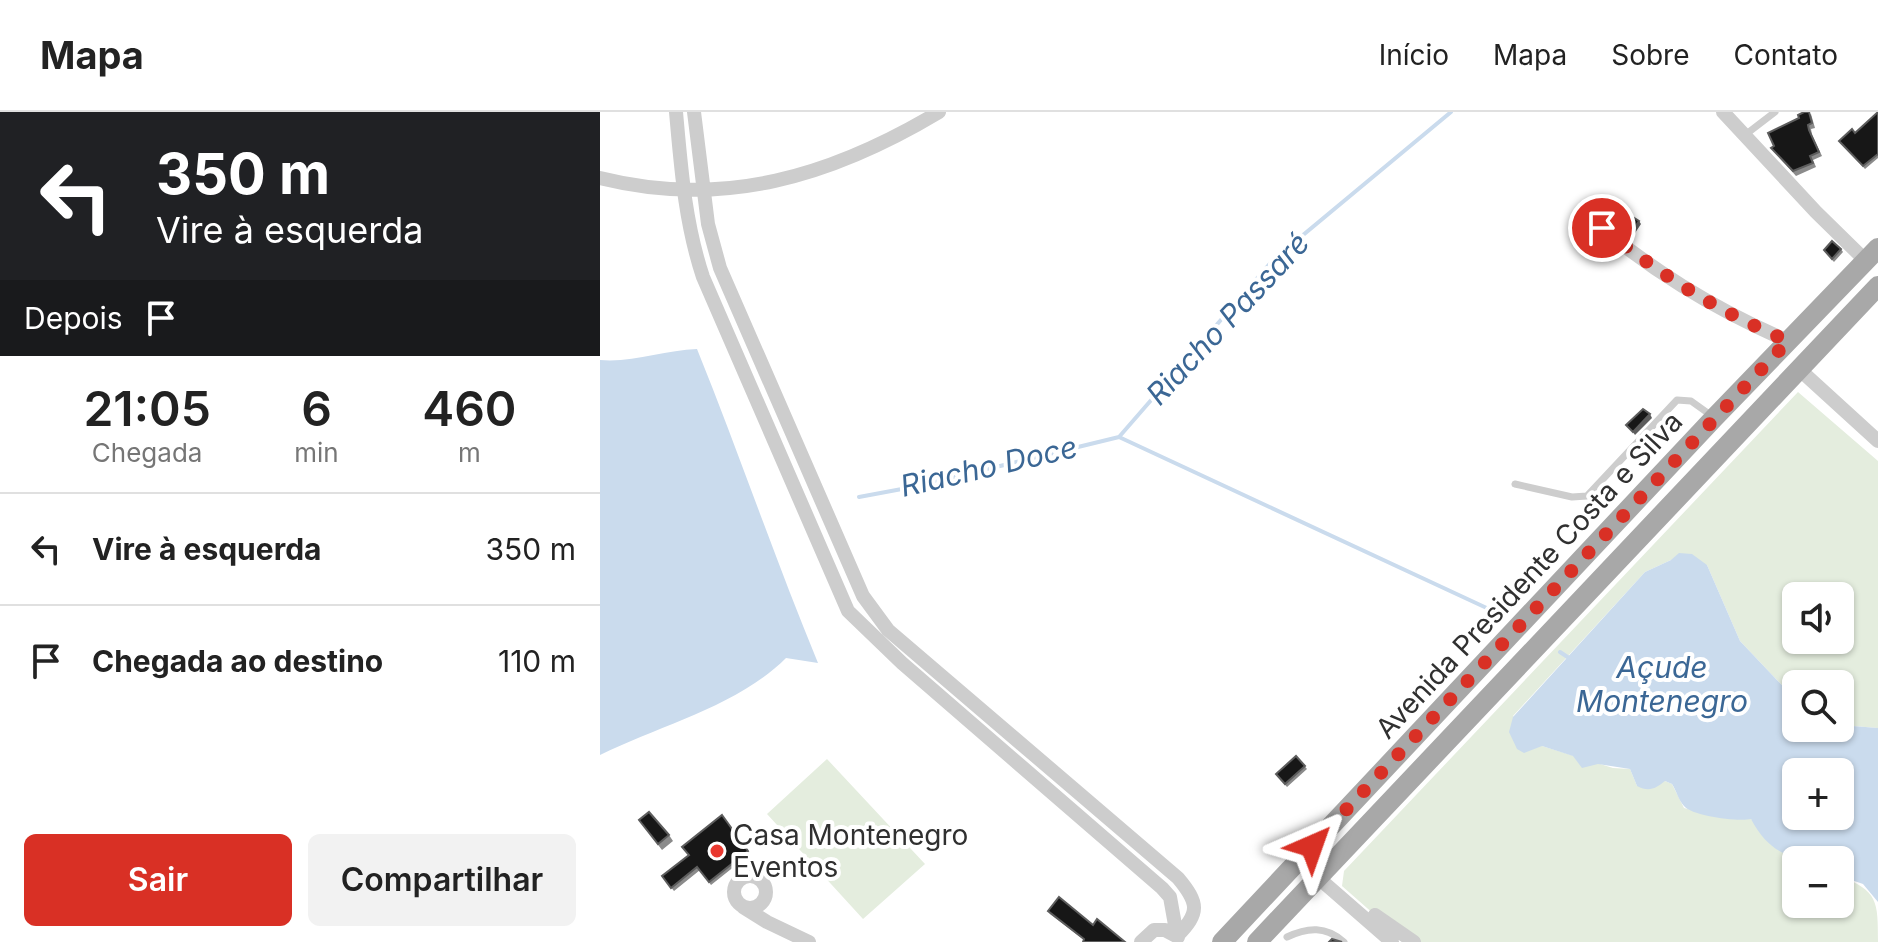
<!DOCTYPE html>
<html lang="pt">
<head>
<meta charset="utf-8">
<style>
  :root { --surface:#fff; --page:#f2f2f2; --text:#222; --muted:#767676; --line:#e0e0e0; --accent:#d93025 }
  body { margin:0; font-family:Inter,sans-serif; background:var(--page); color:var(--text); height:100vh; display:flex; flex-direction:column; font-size:30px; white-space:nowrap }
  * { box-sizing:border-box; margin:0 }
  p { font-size:26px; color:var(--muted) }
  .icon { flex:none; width:44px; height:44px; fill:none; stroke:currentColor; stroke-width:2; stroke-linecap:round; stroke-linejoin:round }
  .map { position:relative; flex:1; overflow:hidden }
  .sheet { display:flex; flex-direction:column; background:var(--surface); width:600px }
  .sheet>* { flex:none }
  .top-card { background:#202124; color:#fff; overflow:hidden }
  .tools { position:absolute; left:1182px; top:470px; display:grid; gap:16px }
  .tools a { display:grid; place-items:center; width:72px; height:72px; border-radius:12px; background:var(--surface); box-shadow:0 2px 6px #0004; font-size:40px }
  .pin { position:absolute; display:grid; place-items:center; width:68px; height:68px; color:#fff; margin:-34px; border:4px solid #fff; border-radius:50%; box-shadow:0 2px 8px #0007 }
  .me { position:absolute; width:88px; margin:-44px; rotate:43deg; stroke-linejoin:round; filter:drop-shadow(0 0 6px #0008) }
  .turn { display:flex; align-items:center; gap:28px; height:168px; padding:0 24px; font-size:36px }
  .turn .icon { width:104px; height:104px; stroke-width:2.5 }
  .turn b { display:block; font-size:56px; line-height:68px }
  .then { display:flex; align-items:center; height:76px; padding:0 24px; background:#0003; gap:16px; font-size:30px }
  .eta { display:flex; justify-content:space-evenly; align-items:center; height:136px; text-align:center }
  .eta b { font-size:48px; font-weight:600; line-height:56px }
  .button { display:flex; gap:16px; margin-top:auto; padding:16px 24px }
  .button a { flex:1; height:92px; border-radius:12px; background:var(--accent); color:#fff; font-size:32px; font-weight:600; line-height:92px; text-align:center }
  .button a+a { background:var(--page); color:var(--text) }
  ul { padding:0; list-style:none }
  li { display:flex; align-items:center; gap:24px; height:112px; padding:0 24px; border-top:2px solid var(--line) }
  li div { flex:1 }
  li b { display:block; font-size:30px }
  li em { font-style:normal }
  header { display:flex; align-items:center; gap:48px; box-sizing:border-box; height:112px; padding:0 40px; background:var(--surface); border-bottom:2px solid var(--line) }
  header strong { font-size:38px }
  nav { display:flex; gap:44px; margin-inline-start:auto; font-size:28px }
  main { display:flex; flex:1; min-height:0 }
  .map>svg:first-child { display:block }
  .green { fill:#e4edde; fill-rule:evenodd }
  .water { fill:#cadbed; fill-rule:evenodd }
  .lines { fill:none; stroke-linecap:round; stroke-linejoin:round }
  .stream { stroke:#cadbed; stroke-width:4 }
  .lane { stroke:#cdcdcd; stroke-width:7 }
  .street { stroke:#cdcdcd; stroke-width:14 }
  .primary { stroke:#a8a8a8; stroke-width:20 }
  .wall { fill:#8b8b8b }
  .shaded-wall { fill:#5d5d5d }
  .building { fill:#171717; stroke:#5d5d5d; stroke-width:2 }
  .route { stroke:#d93025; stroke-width:14; stroke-dasharray:0 25.2 }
  .poi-dot { fill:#e93930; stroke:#fff; stroke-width:3 }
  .labels { text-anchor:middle; stroke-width:8; stroke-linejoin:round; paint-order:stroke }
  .street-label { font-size:28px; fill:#303030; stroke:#fff }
  .poi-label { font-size:28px; fill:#303030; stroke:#fff; text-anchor:start }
  .water-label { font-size:30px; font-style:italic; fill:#3b6795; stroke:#fff }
</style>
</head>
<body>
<header>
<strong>Mapa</strong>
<nav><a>Início</a><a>Mapa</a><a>Sobre</a><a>Contato</a></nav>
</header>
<main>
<section class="sheet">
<div class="top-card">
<div class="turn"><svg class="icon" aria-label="left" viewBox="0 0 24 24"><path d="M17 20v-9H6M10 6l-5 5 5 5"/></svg><div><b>350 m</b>Vire à esquerda</div></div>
<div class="then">Depois<svg class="icon" aria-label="arrive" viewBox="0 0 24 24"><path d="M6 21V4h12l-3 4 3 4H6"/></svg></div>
</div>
<div class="eta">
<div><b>21:05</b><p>Chegada</p></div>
<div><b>6</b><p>min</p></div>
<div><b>460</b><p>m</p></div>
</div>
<ul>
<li><svg class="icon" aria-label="left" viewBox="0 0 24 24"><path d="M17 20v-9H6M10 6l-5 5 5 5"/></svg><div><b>Vire à esquerda</b></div><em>350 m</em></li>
<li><svg class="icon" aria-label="arrive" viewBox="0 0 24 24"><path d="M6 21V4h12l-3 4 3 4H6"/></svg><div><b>Chegada ao destino</b></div><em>110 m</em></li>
</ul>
<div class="button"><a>Sair</a><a>Compartilhar</a></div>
</section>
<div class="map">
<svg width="1278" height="830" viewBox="0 0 1278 830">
  <rect width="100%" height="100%" fill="#fff"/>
  <path class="green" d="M 1198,280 L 1278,349 L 1278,616 L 1240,613 L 1240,572 L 1196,572 L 1196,588 L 1140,529 L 1107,453 L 1071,448 L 1045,460 L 913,604 L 942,634 L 1013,656 L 1030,657 L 1037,674 L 1065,669 L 1072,672 L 1084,696 L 1124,706 L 1151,707 L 1185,743 L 1198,748 L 1196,792 L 1240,792 L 1240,764 C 1278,779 1278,789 1278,830 L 814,830 L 784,811 L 742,774 L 744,759 ZM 1196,484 L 1240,484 L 1240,528 L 1196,528 Z
    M 227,647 L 325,752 L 263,807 L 167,702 Z"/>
  <path class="water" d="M 97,237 C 139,341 175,447 218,551 L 186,546 C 138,594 61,613 0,643 L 0,248 C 32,251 65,238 97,237 Z
    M 1079,441 L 1092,442 L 1107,453 L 1140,529 L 1196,588 L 1196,616 L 1240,616 L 1240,613 L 1278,616 L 1278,790 L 1263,772 L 1240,764 L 1240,748 C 1198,748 1173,748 1151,707 C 1138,710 1092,704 1084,694 C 1079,689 1076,678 1072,672 L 1065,669 C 1055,677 1049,680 1037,674 L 1030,657 L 998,652 L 982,656 L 973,644 L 942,634 L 924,641 L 917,637 L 909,620 L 913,605 L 1045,460 L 1071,448 ZM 1196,660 L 1240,660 L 1240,704 L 1196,704 Z"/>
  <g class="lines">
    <path class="stream" d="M 519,325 L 673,148 L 851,0
      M 519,325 L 891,498
      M 259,385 L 318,374 L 519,325
      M 960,540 L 969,546"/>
    <path class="lane" d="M 1145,23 L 1175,0
      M 915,372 L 972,385 L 987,384 L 1077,288 L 1091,289 L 1112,304
      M 687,825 C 708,815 726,814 744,830"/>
    <path class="street" d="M 76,0 C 81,56 85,111 103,165 L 248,499 L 302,551 L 562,776 L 570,785 L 577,824
      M 94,0 L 108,112 L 120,156 L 263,484 L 288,518 L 578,766 C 599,791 600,801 577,824
      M 1123,0 L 1216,100 L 1265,148
      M 0,66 C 124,97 232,64 339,0
      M 986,103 C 1049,157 1112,196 1188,229
      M 1199,257 L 1278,329
      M 699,749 L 792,830
      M134 780a16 16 0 1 1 32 0a16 16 0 1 1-32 0Z
      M 143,795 L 167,810 L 209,830
      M 775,803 L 814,830
      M 541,830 L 554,818 L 565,818 L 578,825"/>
    <path class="primary" d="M 622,830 L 1114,306 L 1278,136
      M 657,830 L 1278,174"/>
  </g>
  <path class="wall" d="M 1278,0 L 1278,46 L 1265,57 L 1242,32 Z
    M 1211,2 L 1215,16 L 1211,17 L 1212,23 L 1222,44 L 1213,48 L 1216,55 L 1196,64 L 1171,36 L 1174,34 Z
    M 1241,137 L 1243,140 L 1234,150 L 1226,141 Z
    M 696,644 L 707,657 L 687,675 L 676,662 Z
    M 122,703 L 150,742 L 111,773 L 100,758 L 74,779 L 62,764 L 88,744 Z
    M 39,708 L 69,723 L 73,729 L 62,738 Z
    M 448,799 L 493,813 L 484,828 L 450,802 Z"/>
  <path class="shaded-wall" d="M 1039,109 L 1041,112 L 1033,124 L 1031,121 Z
    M 1050,302 L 1052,306 L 1035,323 L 1033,320 Z"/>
  <path class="building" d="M 1204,0 L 1209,0 L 1212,11 L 1208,13 L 1209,18 L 1219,40 L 1210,44 L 1213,51 L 1193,59 L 1171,36 L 1174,34 L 1168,21 L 1199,6 L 1198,3 Z
    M 1278,0 L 1278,42 L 1263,54 L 1239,29 L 1252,17 L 1255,21 Z
    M 1017,95 L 1039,109 L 1031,121 L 1010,107 Z
    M 1232,129 L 1241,137 L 1232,147 L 1224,138 Z
    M 1043,297 L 1050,302 L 1033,320 L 1026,313 Z
    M 696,644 L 705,654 L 685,672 L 676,662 Z
    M 49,700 L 69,723 L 58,732 L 39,708 Z
    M 122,703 L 148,739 L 109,770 L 97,755 L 71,776 L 62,764 L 89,743 L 82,735 Z
    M 459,785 L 493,813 L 497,807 L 525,830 L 483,830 L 484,827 L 448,799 Z
    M 732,827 L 742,830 L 729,830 Z"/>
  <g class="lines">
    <path class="route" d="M 712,734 L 1188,229 C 1114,197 1064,165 1002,116"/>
  </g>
  <circle class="poi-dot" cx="117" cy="739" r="8"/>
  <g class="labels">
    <g class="street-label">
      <text transform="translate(929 463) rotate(-47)" y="10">Avenida Presidente Costa e Silva</text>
    </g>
    <g class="poi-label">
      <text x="133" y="733">Casa Montenegro<tspan x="133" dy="32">Eventos</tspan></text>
    </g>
    <g class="water-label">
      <text transform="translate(628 207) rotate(-47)" y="10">Riacho Passaré</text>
      <text transform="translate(389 355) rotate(-13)" y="10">Riacho Doce</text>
      <text x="1062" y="566">Açude<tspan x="1062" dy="34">Montenegro</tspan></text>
    </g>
  </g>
</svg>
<div class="tools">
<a><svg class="icon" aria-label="sound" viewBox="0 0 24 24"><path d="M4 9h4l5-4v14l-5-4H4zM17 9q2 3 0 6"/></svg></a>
<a><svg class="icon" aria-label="search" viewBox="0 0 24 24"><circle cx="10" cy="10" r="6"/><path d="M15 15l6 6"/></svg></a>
<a>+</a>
<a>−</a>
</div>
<div class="pin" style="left:1002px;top:116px;background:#d93025"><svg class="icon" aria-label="arrive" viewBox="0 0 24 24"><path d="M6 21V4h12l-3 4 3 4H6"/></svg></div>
<svg class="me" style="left:712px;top:734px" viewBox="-20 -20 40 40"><path d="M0-17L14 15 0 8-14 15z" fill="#d93025" stroke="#fff" stroke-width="4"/></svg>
</div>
</main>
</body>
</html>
